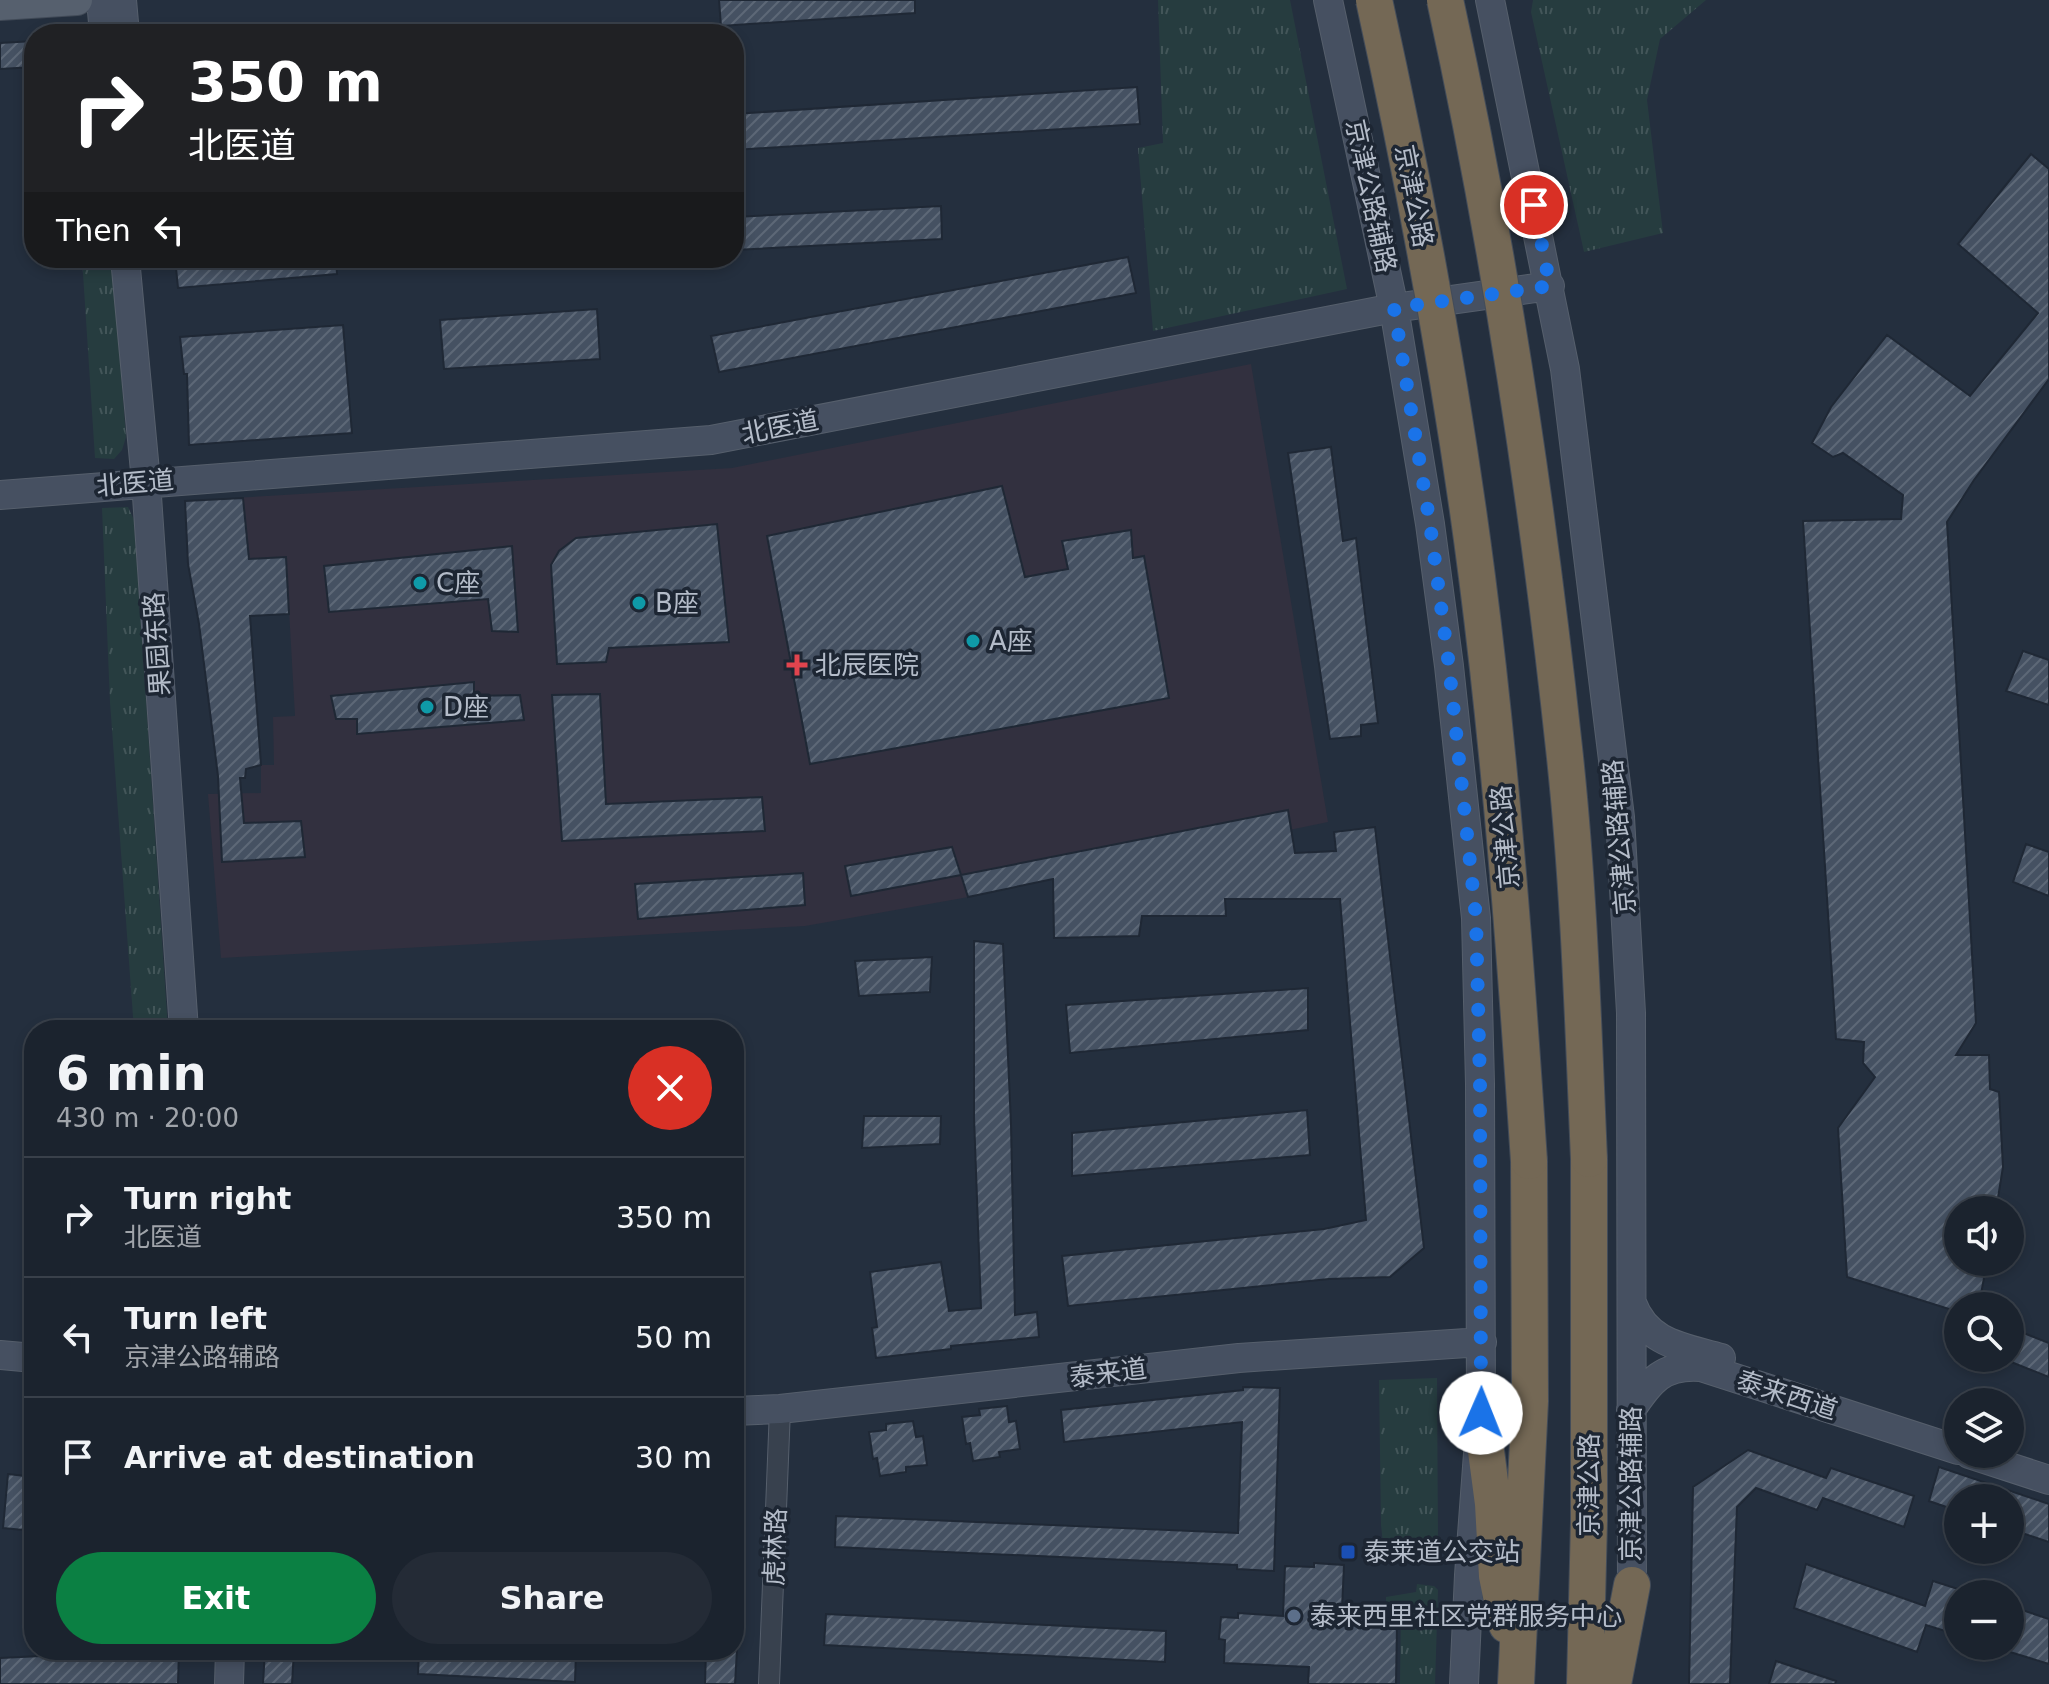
<!DOCTYPE html>
<html lang="en">
<head>
<meta charset="utf-8">
<style>
  :root { --surface:#1b232e; --page:#242b36; --text:#f1f3f6; --muted:#a0a4aa; --line:#39404a; --accent:#0b8043 }
  body { margin:0; font-family:"DejaVu Sans","Noto Sans SC",sans-serif; background:var(--page); color:var(--text); height:100vh; display:flex; flex-direction:column; font-size:30px; white-space:nowrap }
  * { box-sizing:border-box; margin:0 }
  p { font-size:26px; color:var(--muted) }
  .icon { flex:none; width:44px; height:44px; fill:none; stroke:currentColor; stroke-width:2; stroke-linecap:round; stroke-linejoin:round }
  .map { position:relative; flex:1; overflow:hidden }
  .side { position:absolute; left:24px; top:1020px; width:720px; height:640px; display:flex; flex-direction:column; background:var(--surface); border-radius:32px; box-shadow:0 4px 12px #0003,0 0 0 2px var(--line) }
  .side>* { flex:none }
  .banner { position:absolute; left:24px; top:24px; width:720px; height:244px; border-radius:32px; box-shadow:0 4px 12px #0003,0 0 0 2px var(--line); background:#202124; color:#fff; overflow:hidden }
  .fabs { position:absolute; left:1944px; top:1196px; display:grid; gap:16px }
  .fabs a { display:grid; place-items:center; width:80px; height:80px; border-radius:50%; background:var(--surface); box-shadow:0 4px 12px #0003,0 0 0 2px var(--line); font-size:40px }
  .pin { position:absolute; display:grid; place-items:center; width:68px; height:68px; color:#fff; margin:-34px; border:4px solid #fff; border-radius:50%; box-shadow:0 2px 8px #0007 }
  .me { position:absolute; width:88px; margin:-44px; rotate:1deg; stroke-linejoin:round; filter:drop-shadow(0 0 6px #0008) }
  .turn { display:flex; align-items:center; gap:28px; height:168px; padding:0 32px; font-size:36px }
  .turn .icon { width:104px; height:104px; stroke-width:2.5 }
  .turn b { display:block; font-size:56px; line-height:68px }
  .then { display:flex; align-items:center; height:76px; padding:0 32px; background:#0003; gap:16px; font-size:30px }
  .round { display:grid; place-items:center; flex:none; width:84px; height:84px; border-radius:42px; background:var(--page) }
  .head { display:flex; align-items:center; justify-content:space-between; height:136px; padding:0 32px }
  h1 { font-size:48px; font-weight:800; line-height:60px }
  .button { display:flex; gap:16px; margin-top:auto; padding:16px 32px }
  .button a { flex:1; height:92px; border-radius:48px; background:var(--accent); color:#fff; font-size:32px; font-weight:800; line-height:92px; text-align:center }
  .button a+a { background:var(--page); color:var(--text) }
  ul { padding:0; list-style:none }
  li { display:flex; align-items:center; gap:24px; height:120px; padding:0 32px; border-top:2px solid var(--line) }
  li div { flex:1 }
  li b { display:block; font-size:30px }
  li em { font-style:normal }
  .map>svg:first-child { display:block }
  .medical { fill:#32303f }
  .grass { fill:url(#grass-tufts) }
  .building { fill:url(#building-hatch); stroke:#1f2835; stroke-width:2 }
  .lines { fill:none; stroke-linecap:round; stroke-linejoin:round }
  .street-casing { stroke:#565f6c; stroke-width:22 }
  .secondary-casing { stroke:#565f6c; stroke-width:30 }
  .primary-casing { stroke:#414a57; stroke-width:32 }
  .highway-casing { stroke:#434c59; stroke-width:38 }
  .street { stroke:#38414e; stroke-width:20 }
  .secondary { stroke:#465061; stroke-width:28 }
  .primary { stroke:#56606e; stroke-width:30 }
  .highway { stroke:#746855; stroke-width:36 }
  .highway-bridge-casing { stroke:#434c59; stroke-width:38; stroke-linecap:butt }
  .highway-bridge { stroke:#746855; stroke-width:36 }
  .route { stroke:#1a73e8; stroke-width:14; stroke-dasharray:0 25.2 }
  .culture-dot { fill:#0f9aa8; stroke:#1d2633; stroke-width:3 }
  .health-dot { fill:#e0444e; stroke:#1d2633; stroke-width:3 }
  .transit-dot { fill:#1a4fb4; stroke:#1d2633; stroke-width:3 }
  .service-dot { fill:#5c6f8a; stroke:#1d2633; stroke-width:3 }
  .labels { text-anchor:middle; stroke-width:7; stroke-linejoin:round; paint-order:stroke }
  .street-label { font-size:26px; fill:#b4bcc9; stroke:#1d2633 }
  .poi-label { font-size:26px; fill:#b4bcc9; stroke:#1d2633; text-anchor:start }
</style>
</head>
<body>
<div class="map">
<svg width="2049" height="1684" viewBox="0 0 2049 1684">
  <defs>
    <pattern id="grass-tufts" width="24" height="20" patternUnits="userSpaceOnUse" patternTransform="scale(2)"><rect width="24" height="20" fill="#263c3f"/><path d="M3 7l-1-3M5 7V3M7 7l1-3M15 17l-1-3M17 17v-4M19 17l1-3" fill="none" stroke="#435659"/></pattern>
    <pattern id="building-hatch" width="6" height="6" patternUnits="userSpaceOnUse" patternTransform="scale(2)"><rect width="6" height="6" fill="#455162"/><path d="M-1 1l2-2M0 6l6-6M5 7l2-2" fill="none" stroke="#5d6877"/></pattern>
  </defs>
  <rect width="100%" height="100%" fill="#242f3e"/>
  <path class="medical" d="M 1251,364 L 1328,822 L 963,898 L 805,926 L 221,958 L 208,794 L 261,793 L 261,765 L 274,765 L 273,717 L 295,716 L 286,557 L 188,563 L 185,501 L 732,468 Z"/>
  <path class="grass" d="M 1158,0 L 1290,0 L 1347,289 L 1153,331 L 1138,148 L 1163,143 Z
    M 1533,0 L 1706,0 L 1660,39 L 1647,100 L 1663,233 L 1584,252 L 1531,12 Z
    M 82,258 L 112,258 L 126,437 L 122,450 L 114,459 L 95,458 Z
    M 128,507 L 134,520 L 168,1030 L 134,1030 L 110,702 L 102,508 Z
    M 1437,1378 L 1438,1541 L 1429,1553 L 1395,1552 L 1383,1544 L 1381,1525 L 1379,1380 Z
    M 1417,1584 L 1434,1586 L 1438,1590 L 1435,1684 L 1400,1684 L 1401,1606 L 1386,1605 L 1386,1597 L 1416,1592 Z"/>
  <path class="building" d="M 719,0 L 915,0 L 915,13 L 721,26 Z
    M 34,41 L 34,67 L 0,69 L 0,43 Z
    M 1137,87 L 1140,124 L 734,150 L 734,114 Z
    M 2031,154 L 2049,169 L 2049,379 L 1974,480 L 1947,522 L 1976,1023 L 1956,1055 L 1989,1055 L 1990,1089 L 1999,1092 L 2003,1167 L 1996,1210 L 1958,1210 L 1958,1262 L 1987,1262 L 1981,1294 L 1971,1305 L 1949,1309 L 1847,1277 L 1838,1128 L 1875,1077 L 1863,1063 L 1864,1042 L 1836,1039 L 1803,521 L 1901,519 L 1903,495 L 1843,453 L 1833,457 L 1812,443 L 1831,407 L 1887,335 L 1970,396 L 2038,313 L 1958,244 Z
    M 941,206 L 942,239 L 734,250 L 734,217 Z
    M 1128,257 L 1136,293 L 719,372 L 711,336 Z
    M 175,258 L 336,258 L 337,274 L 178,288 Z
    M 597,309 L 600,359 L 444,369 L 440,320 Z
    M 343,325 L 352,433 L 189,445 L 187,374 L 184,374 L 180,337 Z
    M 1331,447 L 1343,541 L 1356,538 L 1378,723 L 1361,725 L 1361,736 L 1330,739 L 1288,453 Z
    M 1002,486 L 1025,577 L 1068,569 L 1062,541 L 1131,530 L 1133,558 L 1144,556 L 1169,698 L 810,764 L 767,536 Z
    M 243,498 L 249,559 L 286,557 L 289,614 L 250,616 L 261,765 L 246,769 L 245,778 L 240,778 L 244,823 L 301,821 L 305,857 L 222,862 L 218,776 L 199,624 L 188,564 L 185,501 Z
    M 717,524 L 729,642 L 609,648 L 606,662 L 557,664 L 551,565 L 559,551 L 576,538 Z
    M 512,546 L 518,632 L 492,631 L 488,599 L 329,612 L 324,566 Z
    M 2023,651 L 2049,660 L 2049,705 L 2006,691 Z
    M 474,682 L 474,696 L 520,695 L 524,720 L 357,734 L 357,719 L 336,719 L 331,696 Z
    M 600,694 L 606,804 L 762,797 L 765,831 L 562,841 L 552,695 Z
    M 1288,810 L 1295,853 L 1336,851 L 1334,832 L 1375,827 L 1424,1248 L 1390,1277 L 1329,1279 L 1068,1306 L 1062,1256 L 1324,1229 L 1366,1220 L 1340,899 L 1225,899 L 1226,916 L 1142,916 L 1139,936 L 1054,938 L 1053,879 L 968,897 L 961,875 Z
    M 2026,844 L 2049,852 L 2049,896 L 2013,882 Z
    M 952,847 L 961,875 L 851,896 L 845,866 Z
    M 803,873 L 805,905 L 638,919 L 635,884 Z
    M 974,941 L 1003,944 L 1011,1124 L 1015,1315 L 1037,1312 L 1039,1337 L 951,1346 L 951,1349 L 876,1358 L 872,1328 L 877,1327 L 870,1272 L 941,1262 L 949,1311 L 981,1308 L 974,1117 Z
    M 932,957 L 930,992 L 859,996 L 855,961 Z
    M 1308,988 L 1308,1030 L 1070,1053 L 1066,1005 Z
    M 1307,1110 L 1310,1155 L 1072,1176 L 1072,1133 Z
    M 864,1116 L 941,1116 L 940,1144 L 862,1148 Z
    M 2021,1332 L 2049,1343 L 2049,1377 L 2011,1362 Z
    M 1243,1387 L 1280,1388 L 1274,1571 L 1237,1569 L 1237,1565 L 835,1547 L 836,1516 L 1238,1533 L 1242,1422 L 1064,1442 L 1061,1410 L 1243,1390 Z
    M 1007,1406 L 1009,1422 L 1016,1421 L 1020,1449 L 999,1452 L 1000,1457 L 973,1461 L 970,1443 L 966,1444 L 962,1417 L 980,1415 L 979,1409 Z
    M 913,1421 L 916,1437 L 923,1436 L 927,1465 L 906,1467 L 906,1472 L 880,1476 L 877,1458 L 873,1459 L 869,1432 L 886,1430 L 886,1424 Z
    M 1748,1450 L 1826,1478 L 1831,1468 L 1914,1496 L 1904,1527 L 1823,1498 L 1817,1510 L 1756,1488 L 1737,1507 L 1730,1684 L 1689,1684 L 1693,1487 Z
    M 1939,1467 L 2049,1504 L 2049,1542 L 2010,1529 L 2010,1498 L 1958,1498 L 1958,1511 L 1929,1501 Z
    M 8,1474 L 34,1477 L 34,1531 L 3,1528 Z
    M 1314,1563 L 1344,1565 L 1342,1609 L 1386,1610 L 1385,1625 L 1397,1625 L 1396,1684 L 1308,1684 L 1309,1667 L 1224,1663 L 1225,1640 L 1219,1639 L 1221,1617 L 1238,1618 L 1238,1613 L 1283,1616 L 1285,1566 L 1314,1567 Z
    M 1806,1564 L 1925,1606 L 1933,1581 L 1958,1589 L 1958,1635 L 1926,1625 L 1917,1652 L 1794,1608 Z
    M 2010,1606 L 2049,1619 L 2049,1664 L 2010,1652 Z
    M 826,1614 L 1166,1631 L 1165,1662 L 824,1645 Z
    M 82,1650 L 179,1650 L 178,1684 L 0,1684 L 0,1658 L 82,1654 Z
    M 265,1650 L 294,1650 L 292,1684 L 263,1684 Z
    M 419,1650 L 576,1651 L 575,1682 L 418,1674 Z
    M 706,1650 L 737,1650 L 735,1684 L 705,1684 Z
    M 1776,1661 L 1836,1681 L 1835,1684 L 1769,1684 Z"/>
  <g class="lines">
    <defs>
      <path id="street" d="M 769,1684 L 780,1409"/>
      <path id="secondary" d="M 101,0 L 104,34
        M 122,0 L 125,34
        M 1328,0 L 1394,308 L 1430,524 L 1449,666 L 1476,918 L 1480,1084 L 1481,1413 L 1469,1575 L 1464,1684
        M 1490,0 L 1565,369 L 1620,817 L 1631,1013 L 1632,1603
        M 125,258 L 146,482 L 184,1030
        M 0,495 L 711,440 L 1394,308 L 1550,286
        M 1632,1303 C 1647,1344 1683,1347 1721,1358
        M 0,1355 L 34,1358
        M 1631,1410 C 1650,1381 1663,1364 1701,1367 L 1958,1450
        M 734,1411 L 780,1409 L 1239,1358 L 1482,1342
        M 1969,1454 L 2049,1480
        M 229,1684 L 230,1650"/>
      <path id="primary" d="M 0,5 L 77,0"/>
      <path id="highway" d="M 1481,1413 L 1493,1504 L 1497,1576 L 1507,1625
        M 1516,1684 L 1530,1401 L 1529,1161
        M 1585,1684 L 1589,1521 L 1589,1159
        M 1613,1684 L 1632,1585"/>
    </defs>
    <use href="#street" class="street-casing"/>
    <use href="#secondary" class="secondary-casing"/>
    <use href="#primary" class="primary-casing"/>
    <use href="#highway" class="highway-casing"/>
    <use href="#street" class="street"/>
    <use href="#secondary" class="secondary"/>
    <use href="#primary" class="primary"/>
    <use href="#highway" class="highway"/>
    <defs>
      <path id="highway-bridge" d="M 1374,0 C 1416,191 1452,383 1477,577 C 1502,771 1516,966 1529,1161
        M 1445,0 C 1499,246 1537,497 1564,748 C 1579,885 1583,1022 1589,1159"/>
    </defs>
    <use href="#highway-bridge" class="highway-bridge-casing"/>
    <use href="#highway-bridge" class="highway-bridge"/>
  </g>
  <g class="lines">
    <path class="route" d="M 1481,1413 L 1480,1084 L 1476,918 L 1449,666 L 1430,524 L 1394,308 L 1550,286 L 1534,205"/>
  </g>
  <g class="culture-dot">
    <circle cx="420" cy="583" r="8"/>
    <circle cx="639" cy="603" r="8"/>
    <circle cx="973" cy="641" r="8"/>
    <circle cx="427" cy="707" r="8"/>
  </g>
  <path class="health-dot" d="M793 653h8v8h8v8h-8v8h-8v-8h-8v-8h8z"/>
  <rect class="transit-dot" x="1340" y="1544" width="16" height="16" rx="4"/>
  <circle class="service-dot" cx="1294" cy="1616" r="8"/>
  <g class="labels">
    <g class="street-label">
      <text transform="translate(1371 196) rotate(78)" y="9">京津公路辅路</text>
      <text transform="translate(1414 196) rotate(79)" y="9">京津公路</text>
      <text transform="translate(780 427) rotate(-11)" y="9">北医道</text>
      <text transform="translate(135 483) rotate(-5)" y="9">北医道</text>
      <text transform="translate(157 644) rotate(-94)" y="9">果园东路</text>
      <text transform="translate(1505 837) rotate(-95)" y="9">京津公路</text>
      <text transform="translate(1619 837) rotate(-95)" y="9">京津公路辅路</text>
      <text transform="translate(1108 1373) rotate(-7)" y="9">泰来道</text>
      <text transform="translate(1787 1395) rotate(18)" y="9">泰来西道</text>
      <text transform="translate(1631 1484) rotate(-90)" y="9">京津公路辅路</text>
      <text transform="translate(1589 1485) rotate(-90)" y="9">京津公路</text>
      <text transform="translate(775 1547) rotate(-88)" y="9">虎林路</text>
    </g>
    <g class="poi-label">
      <text x="436" y="592">C座</text>
      <text x="655" y="612">B座</text>
      <text x="989" y="650">A座</text>
      <text x="815" y="674">北辰医院</text>
      <text x="443" y="716">D座</text>
      <text x="1364" y="1561">泰莱道公交站</text>
      <text x="1310" y="1625">泰来西里社区党群服务中心</text>
    </g>
  </g>
</svg>
<div class="fabs">
<a><svg class="icon" aria-label="sound" viewBox="0 0 24 24"><path d="M4 9h4l5-4v14l-5-4H4zM17 9q2 3 0 6"/></svg></a>
<a><svg class="icon" aria-label="search" viewBox="0 0 24 24"><circle cx="10" cy="10" r="6"/><path d="M15 15l6 6"/></svg></a>
<a><svg class="icon" aria-label="layers" viewBox="0 0 24 24"><path d="M12 4l9 5-9 5-9-5zM3 14l9 5 9-5"/></svg></a>
<a>+</a>
<a>−</a>
</div>
<div class="pin" style="left:1534px;top:205px;background:#d93025"><svg class="icon" aria-label="arrive" viewBox="0 0 24 24"><path d="M6 21V4h12l-3 4 3 4H6"/></svg></div>
<svg class="me" style="left:1481px;top:1413px" viewBox="-20 -20 40 40"><circle r="19" fill="#fff"/><path d="M0-13L10 11 0 6-10 11z" fill="#1a73e8"/></svg>
<div class="banner">
<div class="turn"><svg class="icon" aria-label="right" viewBox="0 0 24 24"><path d="M7 20v-9h11M14 6l5 5-5 5"/></svg><div><b>350 m</b>北医道</div></div>
<div class="then">Then<svg class="icon" aria-label="left" viewBox="0 0 24 24"><path d="M17 20v-9H6M10 6l-5 5 5 5"/></svg></div>
</div>
<section class="side">
<div class="head"><div><h1>6 min</h1><p>430 m · 20:00</p></div><a class="round" style="background:#d93025;color:#fff"><svg class="icon" aria-label="close" viewBox="0 0 24 24"><path d="M6 6l12 12M18 6L6 18"/></svg></a></div>
<ul>
<li><svg class="icon" aria-label="right" viewBox="0 0 24 24"><path d="M7 20v-9h11M14 6l5 5-5 5"/></svg><div><b>Turn right</b><p>北医道</p></div><em>350 m</em></li>
<li><svg class="icon" aria-label="left" viewBox="0 0 24 24"><path d="M17 20v-9H6M10 6l-5 5 5 5"/></svg><div><b>Turn left</b><p>京津公路辅路</p></div><em>50 m</em></li>
<li><svg class="icon" aria-label="arrive" viewBox="0 0 24 24"><path d="M6 21V4h12l-3 4 3 4H6"/></svg><div><b>Arrive at destination</b></div><em>30 m</em></li>
</ul>
<div class="button"><a>Exit</a><a>Share</a></div>
</section>
</div>
</body>
</html>
